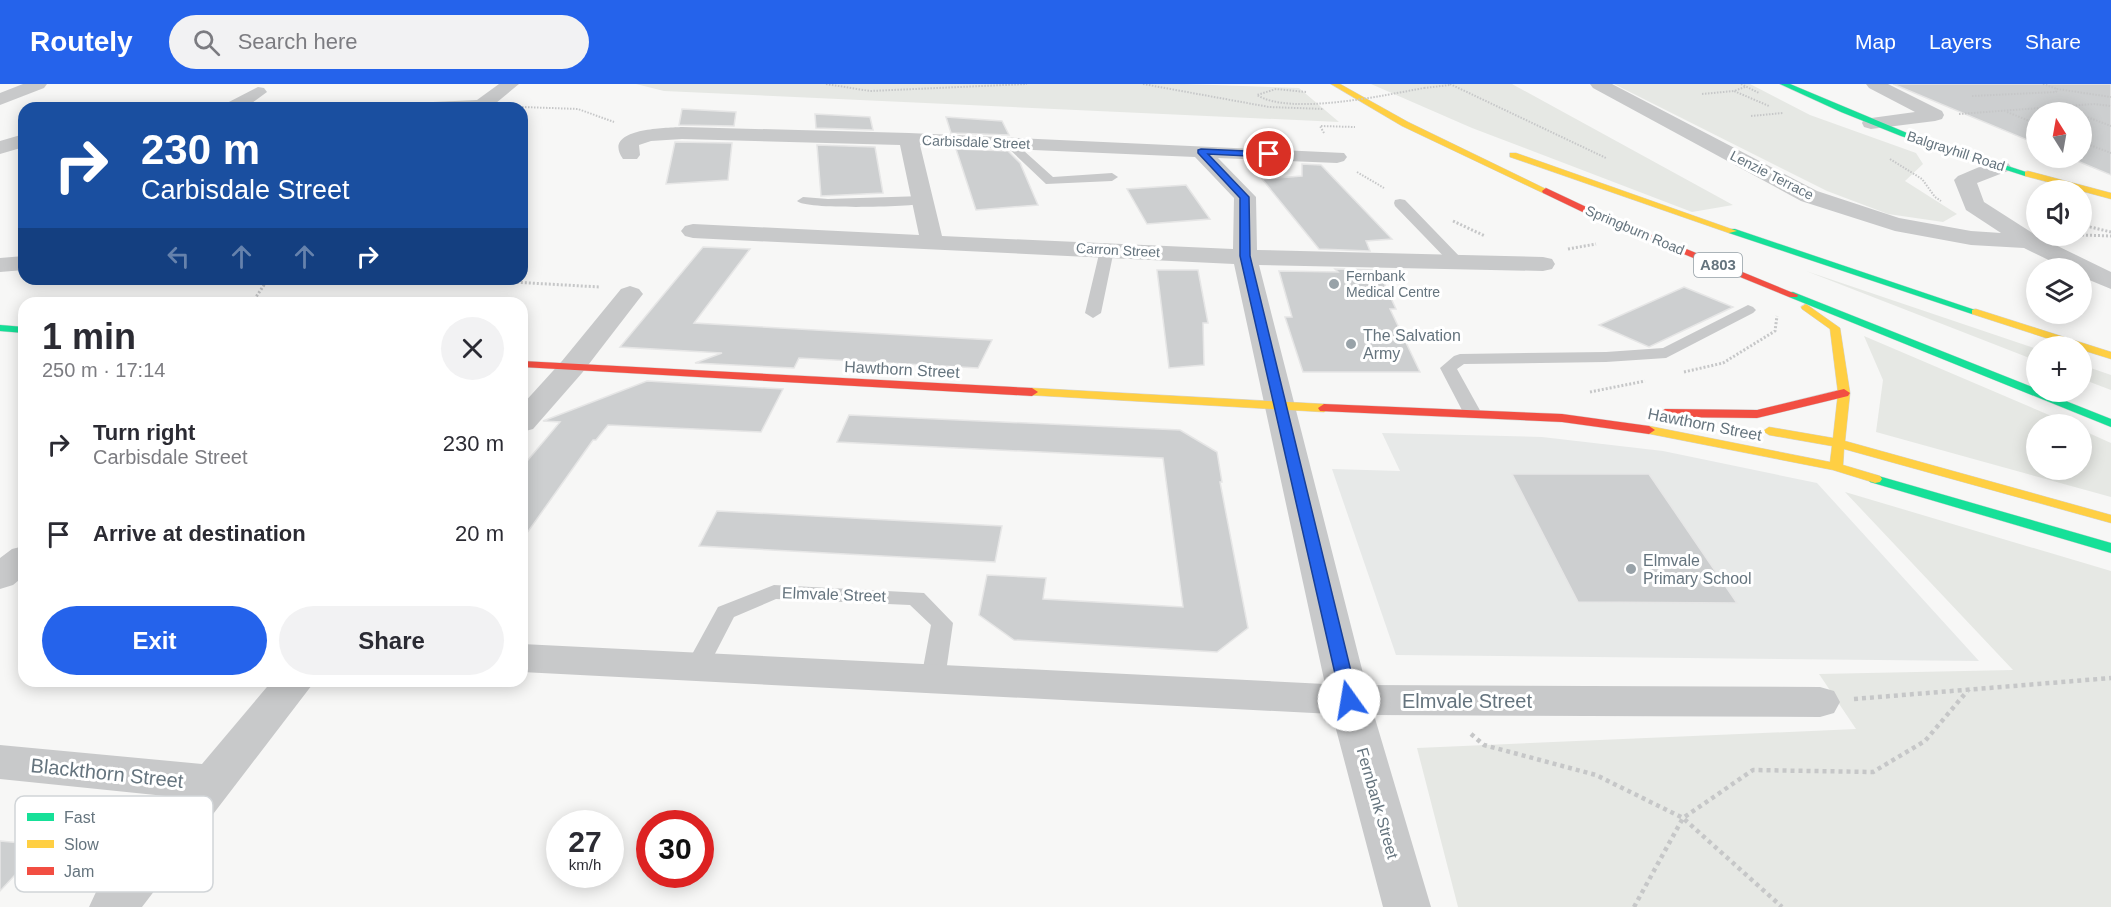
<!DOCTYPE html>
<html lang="en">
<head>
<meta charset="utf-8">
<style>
  :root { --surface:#fff; --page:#f2f2f3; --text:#2b2b33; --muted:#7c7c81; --accent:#2563eb }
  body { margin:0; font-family:Arial,sans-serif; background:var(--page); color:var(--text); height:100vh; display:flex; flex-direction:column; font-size:22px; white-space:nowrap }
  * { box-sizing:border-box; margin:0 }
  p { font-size:20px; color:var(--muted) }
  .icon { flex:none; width:33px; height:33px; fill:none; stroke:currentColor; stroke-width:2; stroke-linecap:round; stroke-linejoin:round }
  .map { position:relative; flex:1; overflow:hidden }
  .sheet { position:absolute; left:18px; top:213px; width:510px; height:390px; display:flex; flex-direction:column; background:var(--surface); border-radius:18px; box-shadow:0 3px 15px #0003 }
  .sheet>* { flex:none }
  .guide { position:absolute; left:18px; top:18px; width:510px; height:183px; border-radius:18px; box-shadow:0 3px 15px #0003; background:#1a4fa0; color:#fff; overflow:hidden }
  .needle { width:39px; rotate:349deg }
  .controls { position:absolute; left:2026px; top:18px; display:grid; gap:12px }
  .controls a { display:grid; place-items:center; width:66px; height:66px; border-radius:50%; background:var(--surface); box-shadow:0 3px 15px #0003; font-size:30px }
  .speed { position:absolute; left:546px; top:726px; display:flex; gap:12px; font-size:30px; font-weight:700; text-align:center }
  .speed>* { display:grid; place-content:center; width:78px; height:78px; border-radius:50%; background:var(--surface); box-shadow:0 3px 15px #0003; line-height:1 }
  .speed small { font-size:15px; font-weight:400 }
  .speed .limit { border:9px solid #d22; background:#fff; color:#111 }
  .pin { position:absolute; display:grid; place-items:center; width:51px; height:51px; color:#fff; margin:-26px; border:3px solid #fff; border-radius:50%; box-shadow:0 2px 6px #0007 }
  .me { position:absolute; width:66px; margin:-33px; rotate:347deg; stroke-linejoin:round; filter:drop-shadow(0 0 4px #0008) }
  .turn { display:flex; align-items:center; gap:21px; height:126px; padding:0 24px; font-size:27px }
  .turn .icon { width:78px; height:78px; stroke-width:2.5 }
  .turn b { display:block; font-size:42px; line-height:51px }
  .lanes { display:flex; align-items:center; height:57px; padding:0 24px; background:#0003; justify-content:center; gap:30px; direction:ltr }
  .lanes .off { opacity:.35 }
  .round { display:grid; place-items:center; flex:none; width:63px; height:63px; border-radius:32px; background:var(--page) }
  .head { display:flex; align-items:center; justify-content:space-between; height:102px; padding:0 24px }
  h1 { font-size:36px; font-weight:800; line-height:45px }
  .button { display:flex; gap:12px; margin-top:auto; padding:12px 24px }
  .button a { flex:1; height:69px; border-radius:36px; background:var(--accent); color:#fff; font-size:24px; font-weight:800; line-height:69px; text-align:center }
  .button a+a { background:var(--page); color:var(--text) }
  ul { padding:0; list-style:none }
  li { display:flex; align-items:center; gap:18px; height:90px; padding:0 24px }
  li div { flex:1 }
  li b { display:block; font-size:22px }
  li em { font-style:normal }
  header { display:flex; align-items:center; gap:36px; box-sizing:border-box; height:84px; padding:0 30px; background:var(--accent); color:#fff }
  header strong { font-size:28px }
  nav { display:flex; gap:33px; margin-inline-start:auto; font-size:21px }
  .search { width:420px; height:54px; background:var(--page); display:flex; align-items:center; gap:15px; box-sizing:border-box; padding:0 21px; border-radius:33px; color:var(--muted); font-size:22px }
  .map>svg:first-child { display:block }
  .built { fill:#e7e9e8 }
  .green { fill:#e6e8e4 }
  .building { fill:#cdcfd0; stroke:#e6e6e6; stroke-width:1.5 }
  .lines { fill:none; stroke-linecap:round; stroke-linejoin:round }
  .fast-casing { stroke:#d3d4d4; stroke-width:1 }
  .slow-casing { stroke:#d3d4d4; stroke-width:1 }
  .jam-casing { stroke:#d3d4d4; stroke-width:1 }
  .path-far2 { stroke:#c6c7c8; stroke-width:2; stroke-dasharray:1.5 1.5; stroke-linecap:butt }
  .path-far1 { stroke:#c6c7c8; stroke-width:3; stroke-dasharray:2 2; stroke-linecap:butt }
  .path { stroke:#c6c7c8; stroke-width:4.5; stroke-dasharray:4 4; stroke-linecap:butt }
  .lane { fill:#c8c9ca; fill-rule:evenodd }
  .street { fill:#c8c9ca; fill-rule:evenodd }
  .fast { fill:#16e098; fill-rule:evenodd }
  .slow { fill:#ffcf43; fill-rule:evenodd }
  .jam { fill:#f24e42; fill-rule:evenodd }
  .path-bridge { stroke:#c6c7c8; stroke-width:2; stroke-dasharray:1.5 1.5; stroke-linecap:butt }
  .route { fill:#2563eb; stroke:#184099; stroke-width:1.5 }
  .poi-dot { fill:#98a2a8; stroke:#fff; stroke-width:2 }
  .labels { text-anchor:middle; stroke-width:6; stroke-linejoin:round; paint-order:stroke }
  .far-street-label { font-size:14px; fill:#65747e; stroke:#fff }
  .far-poi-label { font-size:14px; fill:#65747e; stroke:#fff; text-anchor:start }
  .shield { fill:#fff; stroke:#939ea5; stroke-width:1.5 }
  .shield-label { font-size:15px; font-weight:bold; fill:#65747e }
  .poi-label { font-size:16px; fill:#65747e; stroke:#fff; text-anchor:start }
  .street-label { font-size:16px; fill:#65747e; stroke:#fff }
  .near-street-label { font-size:20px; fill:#65747e; stroke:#fff }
  .key { fill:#fff; stroke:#d1d5d8; stroke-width:1.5 }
  .key-label { font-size:16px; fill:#65747e }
</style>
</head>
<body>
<header>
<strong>Routely</strong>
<div class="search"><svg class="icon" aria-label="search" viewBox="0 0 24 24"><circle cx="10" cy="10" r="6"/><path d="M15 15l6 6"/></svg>Search here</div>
<nav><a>Map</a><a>Layers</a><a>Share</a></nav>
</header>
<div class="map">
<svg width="2111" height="823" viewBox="0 0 2111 823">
  <rect width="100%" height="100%" fill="#f7f7f6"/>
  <path class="built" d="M 1382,349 L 1542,353 L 1663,367 L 1817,399 L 1979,577 L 1396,571 L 1332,385 L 1400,387 Z"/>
  <path class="green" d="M 636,0 L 1184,0 L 1299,4 L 1339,38 L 664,7 Z
    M 1371,0 L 1512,0 L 1733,121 L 1692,128 L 1472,44 Z
    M 1614,0 L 1750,0 L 1810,31 L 1916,69 L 1923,80 L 1905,97 L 1957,130 L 1943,138 L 1888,130 L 1827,107 Z
    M 1806,187 L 2037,265 L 2037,277 Z
    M 1864,252 L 2070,340 L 2037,340 L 2037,386 L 2082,386 L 2082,346 L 2111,359 L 2111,413 L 1876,348 L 1883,296 Z
    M 2082,281 L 2111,291 L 2111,306 L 2082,295 Z
    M 1845,408 L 2111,487 L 2111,823 L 1458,823 L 1417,664 L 1856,645 L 1819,590 L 2013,586 Z"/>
  <path class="building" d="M 1893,0 L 2111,0 L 2111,91 L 2070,74 L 2082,74 L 2082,28 L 2037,28 L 2037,60 Z
    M 682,25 L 736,28 L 734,42 L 679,41 Z
    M 815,30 L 870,33 L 873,46 L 816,44 Z
    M 946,33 L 1002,37 L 1009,51 L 951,49 Z
    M 675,58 L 732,59 L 728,96 L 666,100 Z
    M 817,61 L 875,63 L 883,109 L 821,112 Z
    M 956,65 L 1008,67 L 1020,79 L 1038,121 L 976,126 Z
    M 1302,80 L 1321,81 L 1392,155 L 1366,157 L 1370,167 L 1319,165 L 1262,95 L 1302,92 Z
    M 1186,101 L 1210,135 L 1147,140 L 1127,105 Z
    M 703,163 L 750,165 L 694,239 L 992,256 L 978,284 L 799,274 L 794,284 L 695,279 L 722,269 L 620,263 Z
    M 1335,185 L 1378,186 L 1396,225 L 1390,225 L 1420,288 L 1303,288 L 1285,233 L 1292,233 L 1279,187 L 1338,188 Z
    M 1157,186 L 1198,186 L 1208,239 L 1203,239 L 1204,281 L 1169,284 Z
    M 1684,203 L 1733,223 L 1649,263 L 1599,241 Z
    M 647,297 L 783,305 L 761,348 L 608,341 L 596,356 L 593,356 L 522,456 L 522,383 L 560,338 L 543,337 Z
    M 849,331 L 1180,346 L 1217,368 L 1222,398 L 1220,398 L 1248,544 L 1217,568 L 1014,556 L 979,531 L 987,491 L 1046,494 L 1043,515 L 1183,523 L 1163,374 L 837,358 Z
    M 1512,390 L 1649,390 L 1737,519 L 1578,518 Z
    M 717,427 L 1002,442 L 995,478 L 699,462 Z
    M 0,757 L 43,761 L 0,807 Z"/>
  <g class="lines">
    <defs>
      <path id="fast" d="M 1780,0 L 1790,0 L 1907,49 L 2032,90 L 2025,92 L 1901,52 L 1841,28 Z
        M 1729,145 L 1735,145 L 1981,228 L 1980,230 L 1972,230 L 1729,149 Z
        M 1793,208 L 2037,305 L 2037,308 L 2043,308 L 2111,335 L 2111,343 L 1789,213 L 1789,209 Z
        M 0,241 L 24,243 L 24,249 L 0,247 Z
        M 1875,391 L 2111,459 L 2111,469 L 1870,398 L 1868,395 Z"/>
      <path id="slow" d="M 1331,0 L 1340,0 L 1408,38 L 1550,107 L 1543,109 L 1402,42 Z
        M 1510,69 L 1516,69 L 1737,147 L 1729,149 L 1510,73 Z
        M 2028,87 L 2111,109 L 2111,115 L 2025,92 L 2025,88 Z
        M 1806,220 L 1840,244 L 1850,309 L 1845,357 L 2111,431 L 2111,439 L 1844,365 L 1843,381 L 1880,392 L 1882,395 L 1880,398 L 1875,399 L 1833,386 L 1645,349 L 1643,346 L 1645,343 L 1649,342 L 1830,378 L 1832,362 L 1769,351 L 1763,347 L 1769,343 L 1833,354 L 1838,309 L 1830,245 L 1802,225 L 1801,223 Z
        M 1976,225 L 2111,268 L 2111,275 L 2082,266 L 2082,262 L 2071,262 L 1972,230 L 1972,226 Z
        M 1032,304 L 1324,320 L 1330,324 L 1324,328 L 1028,311 L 1026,308 Z"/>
      <path id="jam" d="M 1546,104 L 1599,129 L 1798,211 L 1797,213 L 1789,213 L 1593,133 L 1543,109 L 1542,107 Z
        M 522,277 L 1032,304 L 1038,308 L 1032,312 L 522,283 Z
        M 1844,305 L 1850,309 L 1848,312 L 1757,334 L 1665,333 L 1659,329 L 1665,325 L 1757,326 Z
        M 1324,320 L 1562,330 L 1649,342 L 1655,346 L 1649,350 L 1562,338 L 1320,327 L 1318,324 Z"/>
    </defs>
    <use href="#fast" class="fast-casing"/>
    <use href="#slow" class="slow-casing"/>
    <use href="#jam" class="jam-casing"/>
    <path class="path-far2" d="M 826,0 L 870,7 L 1027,0
      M 1143,0 L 1269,23 L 1324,25
      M 1450,0 L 1606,74
      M 1741,0 L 1759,9
      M 2043,0 L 2057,5
      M 1745,3 L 1734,7 L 1769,22
      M 1424,4 L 1450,1
      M 1702,10 L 1734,7
      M 1972,12 L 2056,8 L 2057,5 L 2111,13
      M 522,23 L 578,25 L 614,38
      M 2063,24 L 2074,28
      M 2007,28 L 2037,40
      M 1959,30 L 2094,20 L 2111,22
      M 2082,31 L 2111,42
      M 1751,32 L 1783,29
      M 1324,49 L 1320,42 L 1355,43
      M 2082,58 L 2111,69
      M 1890,75 L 1922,95 L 1935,113 L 1941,117
      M 1357,88 L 1384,104"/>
    <path class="path-far1" d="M 1453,137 L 1485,152
      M 2082,141 L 2111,148
      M 2082,151 L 2111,152
      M 522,157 L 528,152
      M 1568,165 L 1596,160
      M 511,195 L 512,198 L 600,203
      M 252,219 L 268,195
      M 1684,288 L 1723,279 L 1775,247 L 1777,232
      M 1590,308 L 1645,297"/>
    <path class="path" d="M 1854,615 L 2111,594
      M 1471,650 L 1484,661 L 1596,691 L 1683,734 L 1782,823
      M 1634,823 L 1683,734 L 1753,686 L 1873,688 L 1925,657 L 1969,605"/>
    <path class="lane" d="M 1009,56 L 1013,57 L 1053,93 L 1112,89 L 1118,93 L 1112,97 L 1046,100 L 1005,61 L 1005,57 Z
      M 923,112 L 929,116 L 928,119 C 911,123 806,126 797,117 L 803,113 L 828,115 Z
      M 1400,115 L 1405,116 L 1462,175 L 1464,178 L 1462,181 L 1452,181 L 1395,122 L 1394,119 L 1395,116 Z
      M 1107,162 L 1114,166 L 1101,229 L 1093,234 L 1085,229 L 1100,166 Z
      M 1748,221 L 1753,223 L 1756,226 L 1753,229 L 1666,274 L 1606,278 L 1464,280 L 1457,285 L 1482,330 L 1479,334 L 1467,334 L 1464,330 L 1440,284 L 1454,272 L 1460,270 L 1606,268 L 1663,264 Z
      M 774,501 L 924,509 L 953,539 L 945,595 L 941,601 L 933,604 L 925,601 L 921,595 L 931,541 L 910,521 L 776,515 L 734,533 L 704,591 L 696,593 L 688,591 L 684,585 L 718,523 Z"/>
    <path class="street" d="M 23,0 L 47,0 L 44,4 L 0,21 L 0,9 Z
      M 499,0 L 519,0 L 490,24 L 424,24 L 426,20 L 433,18 L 477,16 Z
      M 1590,0 L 1612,0 L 1817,107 L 1899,134 L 1971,147 L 2001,149 L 1966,126 L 1954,96 L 1958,92 C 1973,86 1992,75 2008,79 L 2011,83 L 2008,87 L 1977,99 L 1984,118 L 2037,152 L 2111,188 L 2111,205 L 2082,193 L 2082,184 L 2065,184 L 2024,164 L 1971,161 L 1895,147 L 1801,117 L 1593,4 Z
      M 1866,0 L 1888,0 L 1942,27 L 1944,31 L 1942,35 L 1935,37 L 1871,45 L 1864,43 L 1862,39 L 1864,35 L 1915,28 L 1869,4 Z
      M 258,3 L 264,4 L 267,8 L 245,24 L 223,24 L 225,20 Z
      M 682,43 L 909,49 L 1344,69 L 1347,73 L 1344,77 L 1337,79 L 1218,74 L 1256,113 L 1257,166 L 1543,173 L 1552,175 L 1555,180 L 1552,185 L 1543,187 L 1259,181 L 1366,601 L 1820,603 L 1834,607 L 1840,618 L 1834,629 L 1820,633 L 1374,631 L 1431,823 L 1383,823 L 1332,630 L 522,588 L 522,560 L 1325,600 L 1234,180 L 693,154 L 685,152 L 681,147 L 685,142 L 693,140 L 919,151 L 900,61 L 682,55 L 651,57 L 639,61 L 640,71 L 637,75 L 623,75 C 601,44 665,44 682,43 ZM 920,61 L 1195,73 L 1234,114 L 1233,165 L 942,152 Z
      M 24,50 L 24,63 L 0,70 L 0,57 Z
      M 24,172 L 24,186 L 0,188 L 0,174 Z
      M 630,202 L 639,205 L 643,210 L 639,215 L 582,289 L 533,345 L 522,348 L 522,321 L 562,277 L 621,205 Z
      M 24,462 L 24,492 L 13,501 L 0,505 L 0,474 L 12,465 Z
      M 272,597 L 315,597 L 142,823 L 89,823 L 96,808 L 175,713 L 0,695 L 0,661 L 202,680 Z"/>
    <use href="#fast" class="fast"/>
    <use href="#slow" class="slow"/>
    <use href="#jam" class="jam"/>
    <path class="path-bridge" d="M 1306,8 L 1276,5 L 1257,11 C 1290,32 1385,11 1424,4"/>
  </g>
  <path class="route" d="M 1201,65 L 1269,68 L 1273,70 L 1269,73 L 1208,70 L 1249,113 L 1250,172 L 1358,616 L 1355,620 L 1349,622 L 1343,620 L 1341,616 L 1240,172 L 1240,114 L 1198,69 L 1198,66 Z"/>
  <g class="poi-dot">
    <circle cx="1334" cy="200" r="6"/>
    <circle cx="1351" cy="260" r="6"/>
    <circle cx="1631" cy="485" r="6"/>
  </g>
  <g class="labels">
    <g class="far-street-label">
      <text transform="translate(976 58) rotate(2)" y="5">Carbisdale Street</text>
      <text transform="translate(1956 67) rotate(18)" y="5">Balgrayhill Road</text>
      <text transform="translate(1772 91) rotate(27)" y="5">Lenzie Terrace</text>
      <text transform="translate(1635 146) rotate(23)" y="5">Springburn Road</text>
      <text transform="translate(1118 166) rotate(3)" y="5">Carron Street</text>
    </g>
    <g class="far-poi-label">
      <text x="1346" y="197">Fernbank<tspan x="1346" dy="16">Medical Centre</tspan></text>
    </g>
    <rect class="shield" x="1694" y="169" width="48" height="24" rx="4.5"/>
    <g class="shield-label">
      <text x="1718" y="186">A803</text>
    </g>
    <g class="poi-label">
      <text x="1363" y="257">The Salvation<tspan x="1363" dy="18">Army</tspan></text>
      <text x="1643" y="482">Elmvale<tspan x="1643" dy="18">Primary School</tspan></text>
    </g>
    <g class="street-label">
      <text transform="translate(902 285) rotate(3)" y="6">Hawthorn Street</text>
      <text transform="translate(1705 340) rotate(11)" y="6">Hawthorn Street</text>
      <text transform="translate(834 510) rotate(2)" y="6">Elmvale Street</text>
      <text transform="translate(1378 719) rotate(74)" y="6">Fernbank Street</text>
    </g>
    <g class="near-street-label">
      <text x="1467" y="624">Elmvale Street</text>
      <text transform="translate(107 689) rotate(6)" y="7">Blackthorn Street</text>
    </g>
  </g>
  <rect x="15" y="712" width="198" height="96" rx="9" class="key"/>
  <rect x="27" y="729" width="27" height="8" fill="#16e098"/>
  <rect x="27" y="756" width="27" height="8" fill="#ffcf43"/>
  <rect x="27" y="783" width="27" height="8" fill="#f24e42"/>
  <g class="key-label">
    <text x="64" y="739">Fast</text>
    <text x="64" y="766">Slow</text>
    <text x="64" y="793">Jam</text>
  </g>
</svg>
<div class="controls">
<a><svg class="needle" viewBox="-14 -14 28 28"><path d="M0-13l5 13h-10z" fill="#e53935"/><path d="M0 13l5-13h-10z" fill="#7c7c81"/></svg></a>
<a><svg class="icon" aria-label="sound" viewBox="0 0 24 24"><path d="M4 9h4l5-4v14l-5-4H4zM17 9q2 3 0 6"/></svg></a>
<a><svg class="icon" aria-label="layers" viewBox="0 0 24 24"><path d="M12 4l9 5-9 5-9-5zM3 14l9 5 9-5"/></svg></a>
<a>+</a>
<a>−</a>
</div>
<div class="speed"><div>27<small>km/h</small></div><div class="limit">30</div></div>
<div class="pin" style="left:1269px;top:70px;background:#d93025"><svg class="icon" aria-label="arrive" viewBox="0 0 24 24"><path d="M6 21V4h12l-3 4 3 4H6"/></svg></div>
<svg class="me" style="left:1349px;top:616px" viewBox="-20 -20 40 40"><circle r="19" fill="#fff"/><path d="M0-13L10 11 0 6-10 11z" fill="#2563eb"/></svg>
<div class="guide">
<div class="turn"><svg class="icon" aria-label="right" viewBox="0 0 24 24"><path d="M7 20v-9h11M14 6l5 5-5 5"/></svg><div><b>230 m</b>Carbisdale Street</div></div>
<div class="lanes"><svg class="icon off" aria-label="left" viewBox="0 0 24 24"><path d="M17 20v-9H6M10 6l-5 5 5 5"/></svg><svg class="icon off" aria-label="ahead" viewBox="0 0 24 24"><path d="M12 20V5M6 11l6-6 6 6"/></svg><svg class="icon off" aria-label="ahead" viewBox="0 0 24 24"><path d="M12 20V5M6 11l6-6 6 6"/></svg><svg class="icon" aria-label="right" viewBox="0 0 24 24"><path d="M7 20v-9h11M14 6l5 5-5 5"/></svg></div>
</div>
<section class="sheet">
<div class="head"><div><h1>1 min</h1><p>250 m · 17:14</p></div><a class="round"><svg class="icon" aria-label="close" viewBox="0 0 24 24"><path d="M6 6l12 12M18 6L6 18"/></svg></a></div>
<ul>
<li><svg class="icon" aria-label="right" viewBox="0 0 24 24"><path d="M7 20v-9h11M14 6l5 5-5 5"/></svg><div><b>Turn right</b><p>Carbisdale Street</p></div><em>230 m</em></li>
<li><svg class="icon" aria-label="arrive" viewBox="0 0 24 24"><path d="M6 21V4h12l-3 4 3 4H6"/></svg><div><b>Arrive at destination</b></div><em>20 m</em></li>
</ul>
<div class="button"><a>Exit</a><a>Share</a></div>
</section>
</div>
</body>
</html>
